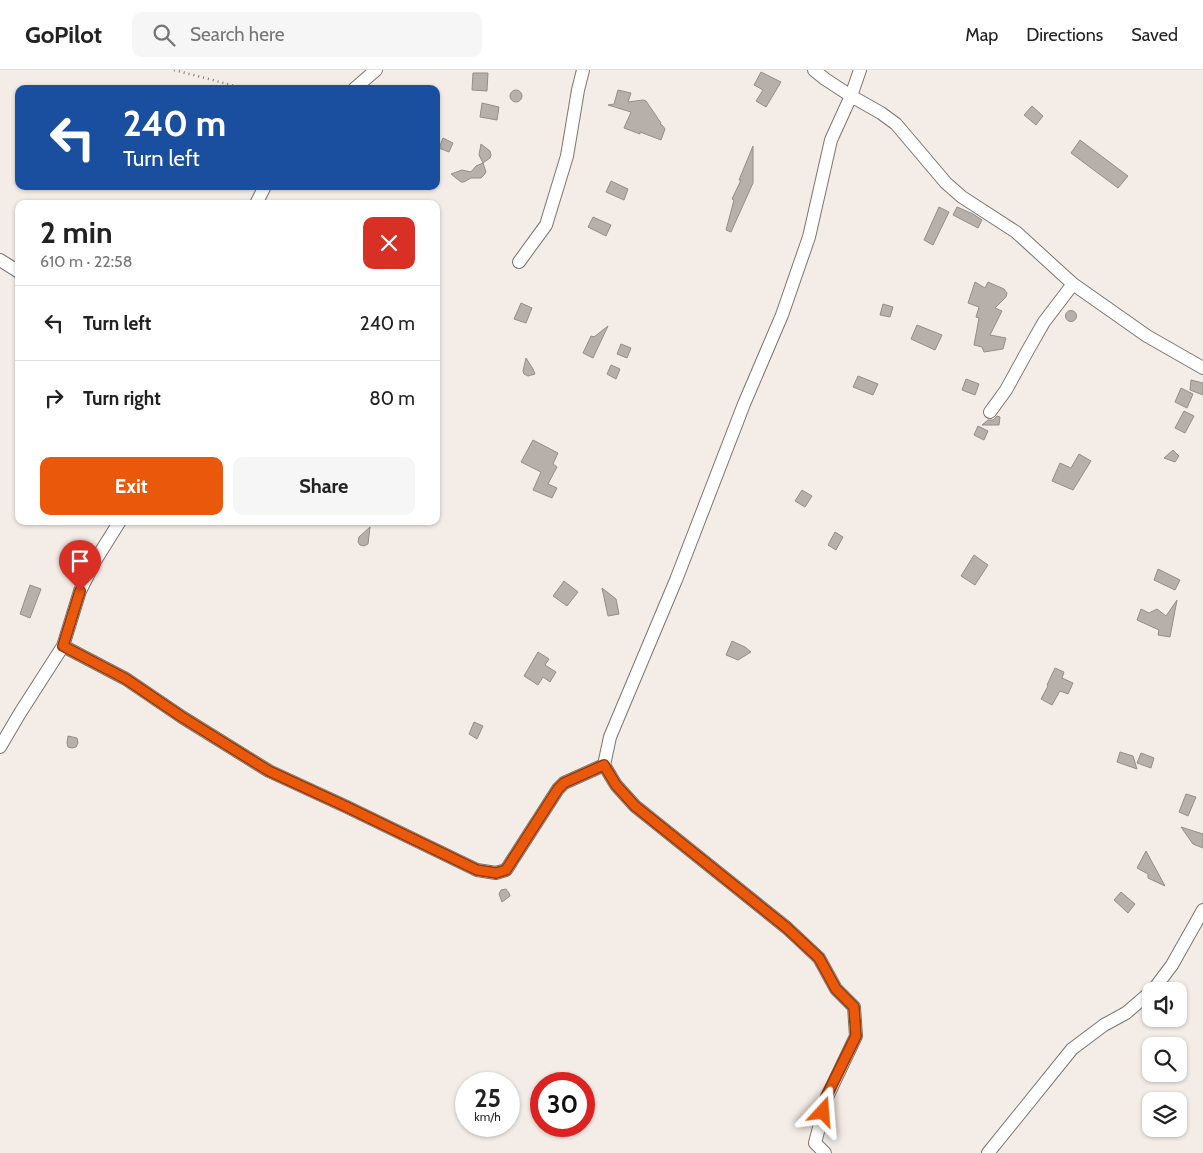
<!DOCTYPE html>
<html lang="en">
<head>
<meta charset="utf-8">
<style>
  :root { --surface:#fff; --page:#f6f6f6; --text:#222; --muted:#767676; --line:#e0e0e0; --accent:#ea580c }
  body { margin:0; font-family:Cabin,sans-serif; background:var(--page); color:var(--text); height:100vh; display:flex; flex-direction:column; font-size:19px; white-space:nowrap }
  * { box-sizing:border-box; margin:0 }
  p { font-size:16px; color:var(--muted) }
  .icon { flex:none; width:28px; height:28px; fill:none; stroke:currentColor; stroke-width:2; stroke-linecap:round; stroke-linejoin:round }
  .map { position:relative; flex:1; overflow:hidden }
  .details { position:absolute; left:15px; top:130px; width:425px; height:325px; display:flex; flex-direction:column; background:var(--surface); border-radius:10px; box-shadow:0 1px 4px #0004 }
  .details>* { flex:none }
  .banner { position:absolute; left:15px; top:15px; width:425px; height:105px; border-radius:10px; box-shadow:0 1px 4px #0004; background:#1a4fa0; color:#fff; overflow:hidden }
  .tools { position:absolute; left:1142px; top:912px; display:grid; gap:10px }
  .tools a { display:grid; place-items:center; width:45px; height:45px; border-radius:10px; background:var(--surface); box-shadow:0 1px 4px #0004; font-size:25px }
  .speed { position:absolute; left:455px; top:1002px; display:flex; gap:10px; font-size:25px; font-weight:700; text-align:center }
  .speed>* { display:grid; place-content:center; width:65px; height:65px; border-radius:50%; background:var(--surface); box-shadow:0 1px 4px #0004; line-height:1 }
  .speed small { font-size:12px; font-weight:400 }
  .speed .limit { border:8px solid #d22; background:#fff; color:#111 }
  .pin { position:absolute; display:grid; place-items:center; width:42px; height:42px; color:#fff; margin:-51px -21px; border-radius:50% 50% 50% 0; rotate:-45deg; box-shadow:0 0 5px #0007 }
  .pin .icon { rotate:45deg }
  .me { position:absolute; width:55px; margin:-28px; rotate:19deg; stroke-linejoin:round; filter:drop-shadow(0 0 4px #0008) }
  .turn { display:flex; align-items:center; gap:18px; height:105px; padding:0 25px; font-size:22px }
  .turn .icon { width:65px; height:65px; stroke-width:2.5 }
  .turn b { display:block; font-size:35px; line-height:42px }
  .round { display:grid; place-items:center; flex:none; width:52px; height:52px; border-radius:10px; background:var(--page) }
  .head { display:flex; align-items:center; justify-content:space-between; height:85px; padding:0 25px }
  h1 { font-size:30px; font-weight:700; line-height:38px }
  .cta { display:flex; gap:10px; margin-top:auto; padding:10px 25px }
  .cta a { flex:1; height:58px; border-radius:10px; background:var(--accent); color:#fff; font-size:20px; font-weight:700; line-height:58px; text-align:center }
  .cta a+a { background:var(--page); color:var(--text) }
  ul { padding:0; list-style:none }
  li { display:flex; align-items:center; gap:15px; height:75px; padding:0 25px; border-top:1px solid var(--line) }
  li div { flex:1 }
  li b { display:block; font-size:19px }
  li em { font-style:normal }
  header { display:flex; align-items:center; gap:30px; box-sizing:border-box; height:70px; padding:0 25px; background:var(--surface); border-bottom:1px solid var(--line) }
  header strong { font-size:24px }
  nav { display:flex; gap:28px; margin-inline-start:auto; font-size:18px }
  .search { width:350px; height:45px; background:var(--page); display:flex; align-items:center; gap:12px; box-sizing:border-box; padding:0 18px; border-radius:10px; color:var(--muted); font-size:19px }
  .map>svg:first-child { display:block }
  .building { fill:#b6afaa; stroke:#948e89 }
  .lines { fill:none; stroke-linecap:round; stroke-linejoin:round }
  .minor-casing { stroke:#7b7570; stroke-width:14 }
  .path { stroke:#7d7975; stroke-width:2.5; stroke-dasharray:1 4; stroke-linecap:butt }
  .minor { stroke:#fff; stroke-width:12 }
  .route-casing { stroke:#983908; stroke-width:12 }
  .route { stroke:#ea580c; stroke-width:9 }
</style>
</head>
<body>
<header>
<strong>GoPilot</strong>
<div class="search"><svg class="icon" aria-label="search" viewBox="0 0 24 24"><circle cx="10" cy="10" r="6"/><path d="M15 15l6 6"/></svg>Search here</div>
<nav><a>Map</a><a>Directions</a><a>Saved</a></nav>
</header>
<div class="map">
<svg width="1203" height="1083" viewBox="0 0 1203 1083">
  <rect width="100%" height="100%" fill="#f4ede7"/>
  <path class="building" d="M 761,2 L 781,12 L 766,37 L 756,31 L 763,20 L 754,15 Z
    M 473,3 L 488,3 L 487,21 L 472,20 Z
    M 618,20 L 631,23 L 628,32 L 643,30 L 646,31 L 661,53 L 660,54 L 662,55 L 665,59 L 661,70 L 640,62 L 640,64 L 624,58 L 631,42 L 608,35 L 614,34 Z
    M510 26a6 6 0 1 1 12 0a6 6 0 1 1-12 0Z
    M 482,33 L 499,37 L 497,50 L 480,47 Z
    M 1032,36 L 1043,46 L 1036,55 L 1024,45 Z
    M 443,68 L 453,73 L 449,82 L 439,78 Z
    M 1080,70 L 1128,106 L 1118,118 L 1071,83 Z
    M 481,74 L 490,81 L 491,85 L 490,88 L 483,93 L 479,85 Z
    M 753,76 L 753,113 L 731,162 L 726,160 L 734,130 L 732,129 L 741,110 L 739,110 Z
    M 483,93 L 486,102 L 484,105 L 481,108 L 471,108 L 464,112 L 461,112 L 451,104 L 462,100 L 471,102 L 476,96 Z
    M 611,111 L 628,119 L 624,130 L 606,122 Z
    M 939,137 L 949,142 L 933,175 L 924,170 Z
    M 957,137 L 973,144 L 982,150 L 978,158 L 953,145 Z
    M 593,147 L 611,155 L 606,166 L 588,157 Z
    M 975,212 L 985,218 L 988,212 L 1004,219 L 1007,223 L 1006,227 L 995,238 L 1002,241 L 990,265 L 1006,268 L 1003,279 L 984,282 L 982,277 L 974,275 L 979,248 L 976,247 L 979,237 L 968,233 Z
    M 521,233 L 532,238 L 526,253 L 514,249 Z
    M 883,234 L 893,237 L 890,247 L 880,245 Z
    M1065.5 246a5.5 5.5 0 1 1 11 0a5.5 5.5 0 1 1-11 0Z
    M 917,255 L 942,265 L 935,280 L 911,269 Z
    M 608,256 L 593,288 L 583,283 L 591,266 L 594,267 Z
    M 621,274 L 631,278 L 627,288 L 617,284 Z
    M 526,288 L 533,299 L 535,304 L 528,306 L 524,304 L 523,301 Z
    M 611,295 L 620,299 L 616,309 L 607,304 Z
    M 858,306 L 878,314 L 873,325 L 853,317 Z
    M 966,309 L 979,314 L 975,325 L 962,320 Z
    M 1191,310 L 1203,313 L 1203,325 L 1190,320 Z
    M 1181,318 L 1193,324 L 1187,338 L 1175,332 Z
    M 1184,341 L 1194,346 L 1185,363 L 1175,358 Z
    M 997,346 L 1000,347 L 999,355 L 982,355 L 988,350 L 993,350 Z
    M 978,356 L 988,361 L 984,370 L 974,365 Z
    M 533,370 L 558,383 L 553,394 L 557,397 L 548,414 L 557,418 L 552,428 L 533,420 L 541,402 L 521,392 Z
    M 1173,380 L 1179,386 L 1175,392 L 1164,388 Z
    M 1079,384 L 1091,391 L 1073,420 L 1052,411 L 1060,393 L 1071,398 Z
    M 802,420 L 812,426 L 805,437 L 795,431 Z
    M 370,457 L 368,474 L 364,476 L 360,475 L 358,472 L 359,467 Z
    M 835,462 L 843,467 L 836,480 L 828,475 Z
    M 974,485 L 988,495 L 975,515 L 961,506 Z
    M 1158,499 L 1180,510 L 1175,520 L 1154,510 Z
    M 564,511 L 578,522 L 567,536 L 553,526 Z
    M 30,515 L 41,519 L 30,548 L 20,544 Z
    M 602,518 L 616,529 L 619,544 L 608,546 Z
    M 1177,530 L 1170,567 L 1158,565 L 1159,560 L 1137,550 L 1141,539 L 1149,543 L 1157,539 L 1166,546 Z
    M 732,571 L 745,577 L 751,582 L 738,590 L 726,585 Z
    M 538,582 L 549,589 L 545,595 L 556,602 L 550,612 L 543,607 L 538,615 L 524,606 Z
    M 1055,598 L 1064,602 L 1062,608 L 1073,613 L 1068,624 L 1060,621 L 1052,635 L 1041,629 L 1048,616 L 1047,615 Z
    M 474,652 L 483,656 L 477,669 L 469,664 Z
    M 68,666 L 77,668 L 78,673 L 76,677 L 72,678 L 68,677 L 67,673 Z
    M 1120,682 L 1133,686 L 1137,699 L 1117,692 Z
    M 1141,683 L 1154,688 L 1151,698 L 1137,693 Z
    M 1186,724 L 1196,727 L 1188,746 L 1179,742 Z
    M 1181,757 L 1203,764 L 1203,778 L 1193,774 Z
    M 1146,781 L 1158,803 L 1165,816 L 1148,808 L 1148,804 L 1137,798 Z
    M 506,819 L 509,823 L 510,826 L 502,832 L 499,824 L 501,820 Z
    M 1121,822 L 1135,834 L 1128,843 L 1114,830 Z"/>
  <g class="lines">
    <defs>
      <path id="minor" d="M 814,0 L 825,9 L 851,26 L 881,43 L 896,54 L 946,113 L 962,127 L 1016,162 L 1073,214 L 1147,266 L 1203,298
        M 354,19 L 376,0
        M 256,134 L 265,116
        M 0,190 L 19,202
        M 519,192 L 546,155 L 567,86 L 578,20 L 583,0
        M 990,342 L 1006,320 L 1028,280 L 1044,252 L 1073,214
        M 63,576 L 126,609 L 182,647 L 269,701 L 347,737 L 477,800 L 496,803 L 506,800 L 558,719 L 564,713 L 604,695
        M 0,677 L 20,643 L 63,576 L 80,521 L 95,491 L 120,451
        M 825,1083 L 815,1073 L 827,1027 L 856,966 L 854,937 L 836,919 L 819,888 L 787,858 L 635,736 L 616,715 L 604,695 L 610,667 L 676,510 L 744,334 L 782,245 L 809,167 L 831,70 L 851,26 L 860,0
        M 988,1083 L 1072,979 L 1104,955 L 1126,943 L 1154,919 L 1172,895 L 1203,840"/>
    </defs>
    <use href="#minor" class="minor-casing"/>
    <path class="path" d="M 174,0 L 247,19"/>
    <use href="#minor" class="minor"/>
  </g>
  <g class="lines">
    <defs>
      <path id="route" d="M 80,521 L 63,576 L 126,609 L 182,647 L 269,701 L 347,737 L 477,800 L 496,803 L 506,800 L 558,719 L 564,713 L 604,695 L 616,715 L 635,736 L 787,858 L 819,888 L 836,919 L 854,937 L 856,966 L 826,1027 L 823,1042"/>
    </defs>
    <use href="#route" class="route-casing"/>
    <use href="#route" class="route"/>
  </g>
</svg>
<div class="tools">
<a><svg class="icon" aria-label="sound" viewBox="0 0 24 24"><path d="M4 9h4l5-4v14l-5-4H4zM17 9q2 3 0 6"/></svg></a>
<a><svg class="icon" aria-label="search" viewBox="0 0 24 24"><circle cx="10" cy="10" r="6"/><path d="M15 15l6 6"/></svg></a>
<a><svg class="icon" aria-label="layers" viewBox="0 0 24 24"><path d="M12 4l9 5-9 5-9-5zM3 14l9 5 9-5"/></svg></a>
</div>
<div class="speed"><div>25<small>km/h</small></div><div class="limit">30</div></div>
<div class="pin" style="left:80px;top:521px;background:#d93025"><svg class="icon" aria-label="arrive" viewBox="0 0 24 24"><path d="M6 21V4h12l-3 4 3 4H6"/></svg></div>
<svg class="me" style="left:823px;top:1042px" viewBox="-20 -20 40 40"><path d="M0-17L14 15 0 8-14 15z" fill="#ea580c" stroke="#fff" stroke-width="4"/></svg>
<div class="banner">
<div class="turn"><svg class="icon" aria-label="left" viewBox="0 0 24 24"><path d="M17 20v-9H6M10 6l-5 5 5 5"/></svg><div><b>240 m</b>Turn left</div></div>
</div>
<section class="details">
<div class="head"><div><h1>2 min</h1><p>610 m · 22:58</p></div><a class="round" style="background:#d93025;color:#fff"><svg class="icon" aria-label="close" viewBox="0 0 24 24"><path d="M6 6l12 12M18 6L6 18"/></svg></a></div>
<ul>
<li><svg class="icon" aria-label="left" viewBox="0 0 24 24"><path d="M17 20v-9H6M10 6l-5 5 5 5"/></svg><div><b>Turn left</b></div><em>240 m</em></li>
<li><svg class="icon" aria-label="right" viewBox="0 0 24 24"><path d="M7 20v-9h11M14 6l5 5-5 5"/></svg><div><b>Turn right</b></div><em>80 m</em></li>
</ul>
<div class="cta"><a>Exit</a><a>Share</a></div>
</section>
</div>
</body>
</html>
